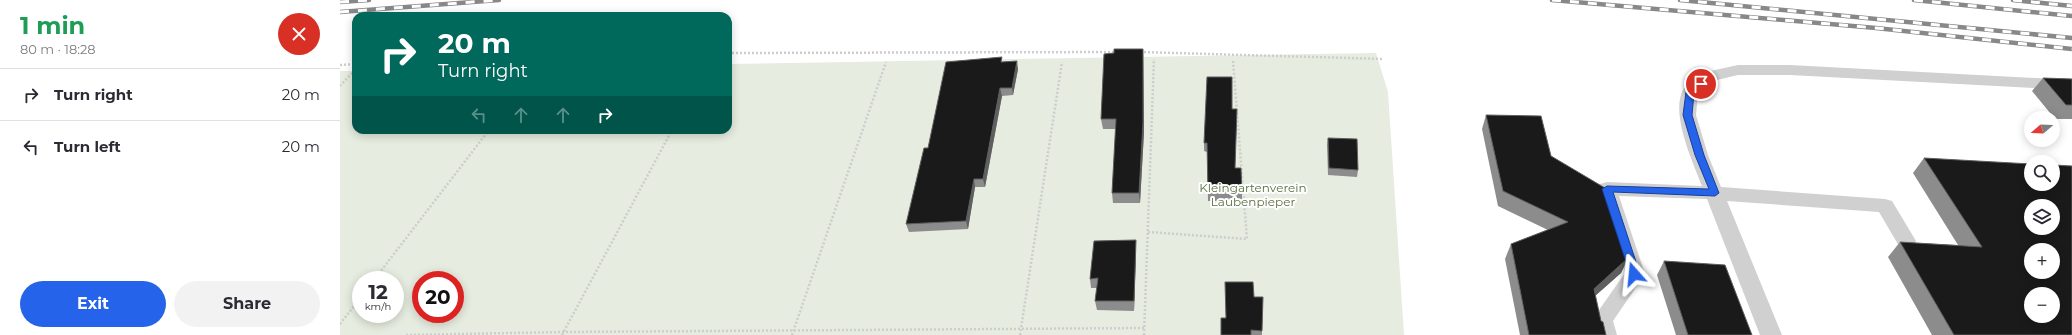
<!DOCTYPE html>
<html lang="en">
<head>
<meta charset="utf-8">
<style>
  :root { --surface:#fff; --page:#f2f2f3; --text:#2b2b33; --muted:#7c7c81; --line:#e1e1e2; --accent:#2563eb }
  body { margin:0; font-family:Montserrat,sans-serif; background:var(--page); color:var(--text); height:100vh; display:flex; flex-direction:column; font-size:15px; white-space:nowrap }
  * { box-sizing:border-box; margin:0 }
  p { font-size:13px; color:var(--muted) }
  .icon { flex:none; width:22px; height:22px; fill:none; stroke:currentColor; stroke-width:2; stroke-linecap:round; stroke-linejoin:round }
  .map { position:relative; flex:1; overflow:hidden }
  .side { display:flex; flex-direction:column; background:var(--surface); width:340px }
  .side>* { flex:none }
  .hud { position:absolute; left:12px; top:12px; width:380px; height:122px; border-radius:12px; box-shadow:0 2px 10px #0003; background:#00695c; color:#fff; overflow:hidden }
  .needle { width:26px; rotate:251deg }
  .fabs { position:absolute; left:1684px; top:111px; display:grid; gap:8px }
  .fabs a { display:grid; place-items:center; width:36px; height:36px; border-radius:50%; background:var(--surface); box-shadow:0 2px 10px #0003; font-size:20px }
  .speed { position:absolute; left:12px; top:271px; display:flex; gap:8px; font-size:20px; font-weight:700; text-align:center }
  .speed>* { display:grid; place-content:center; width:52px; height:52px; border-radius:50%; background:var(--surface); box-shadow:0 2px 10px #0003; line-height:1 }
  .speed small { font-size:10px; font-weight:400 }
  .speed .limit { border:6px solid #d22; background:#fff; color:#111 }
  .pin { position:absolute; display:grid; place-items:center; width:34px; height:34px; color:#fff; margin:-17px; border:2px solid #fff; border-radius:50%; box-shadow:0 1px 4px #0007 }
  .me { position:absolute; width:44px; margin:-22px; rotate:342deg; stroke-linejoin:round; filter:drop-shadow(0 0 3px #0008) }
  .turn { display:flex; align-items:center; gap:14px; height:84px; padding:0 20px; font-size:18px }
  .turn .icon { width:52px; height:52px; stroke-width:2.5 }
  .turn b { display:block; font-size:28px; line-height:34px }
  .lanes { display:flex; align-items:center; height:38px; padding:0 20px; background:#0003; justify-content:center; gap:20px; direction:ltr }
  .lanes .off { opacity:.35 }
  .round { display:grid; place-items:center; flex:none; width:42px; height:42px; border-radius:21px; background:var(--page) }
  .headline { display:flex; align-items:center; justify-content:space-between; height:68px; padding:0 20px }
  h1 { font-size:24px; font-weight:700; line-height:30px; color:#1e9e55 }
  .cta { display:flex; gap:8px; margin-top:auto; padding:8px 20px }
  .cta a { flex:1; height:46px; border-radius:24px; background:var(--accent); color:#fff; font-size:16px; font-weight:700; line-height:46px; text-align:center }
  .cta a+a { background:var(--page); color:var(--text) }
  ul { padding:0; list-style:none }
  li { display:flex; align-items:center; gap:12px; height:52px; padding:0 20px; border-top:1px solid var(--line) }
  li div { flex:1 }
  li b { display:block; font-size:15px }
  li em { font-style:normal }
  main { display:flex; flex:1; min-height:0 }
  .map>svg:first-child { display:block }
  .green { fill:#e6ecdf; fill-rule:evenodd }
  .lines { fill:none; stroke-linecap:round; stroke-linejoin:round }
  .path { stroke:#cdcdcd; stroke-width:2.5; stroke-dasharray:2 2; stroke-linecap:butt }
  .lane { fill:#d0d0d0; fill-rule:evenodd }
  .rail-casing { stroke:#888; stroke-width:4.5 }
  .rail { stroke:#fff; stroke-width:3; stroke-dasharray:9; stroke-linecap:butt }
  .wall { fill:#8c8c8c }
  .shaded-wall { fill:#5f5f5f }
  .building { fill:#1a1a1a; stroke:#5f5f5f; fill-rule:evenodd }
  .route { fill:#2563eb; stroke:#184099 }
  .labels { text-anchor:middle; stroke-width:4; stroke-linejoin:round; paint-order:stroke }
  .park-label { font-size:12px; fill:#56703f; stroke:#fff }
</style>
</head>
<body>
<main>
<section class="side">
<div class="headline"><div><h1>1 min</h1><p>80 m · 18:28</p></div><a class="round" style="background:#d93025;color:#fff"><svg class="icon" aria-label="close" viewBox="0 0 24 24"><path d="M6 6l12 12M18 6L6 18"/></svg></a></div>
<ul>
<li><svg class="icon" aria-label="right" viewBox="0 0 24 24"><path d="M7 20v-9h11M14 6l5 5-5 5"/></svg><div><b>Turn right</b></div><em>20 m</em></li>
<li><svg class="icon" aria-label="left" viewBox="0 0 24 24"><path d="M17 20v-9H6M10 6l-5 5 5 5"/></svg><div><b>Turn left</b></div><em>20 m</em></li>
</ul>
<div class="cta"><a>Exit</a><a>Share</a></div>
</section>
<div class="map">
<svg width="1732" height="335" viewBox="0 0 1732 335">
  <rect width="100%" height="100%" fill="#fff"/>
  <path class="green" d="M 1036,53 L 1048,92 L 1064,335 L 0,335 L 0,71 L 16,71 L 16,130 L 388,130 L 388,64 ZM 21,280 L 55,280 L 55,314 L 21,314 ZM 81,280 L 115,280 L 115,314 L 81,314 Z"/>
  <g class="lines">
    <path class="path" d="M 800,52 L 1043,59
      M 388,53 L 777,52
      M 0,65 L 16,64
      M 0,86 L 12,73
      M 808,232 L 907,239 L 893,61
      M 34,280 L 149,130
      M 0,324 L 21,297
      M 66,335 L 224,332 L 804,328
      M 222,335 L 332,130
      M 452,335 L 546,62
      M 680,335 L 722,62
      M 804,335 L 814,59"/>
    <path class="lane" d="M 1398,65 L 1450,65 L 1732,80 L 1732,90 L 1450,75 L 1398,75 L 1377,80 L 1358,94 L 1356,115 L 1368,155 L 1381,187 L 1545,199 L 1552,201 L 1576,241 L 1573,246 L 1566,248 L 1559,246 L 1539,212 L 1387,201 L 1442,335 L 1420,335 L 1367,199 L 1279,196 L 1305,274 L 1273,321 L 1277,335 L 1255,335 L 1252,320 L 1285,273 L 1258,189 L 1260,184 L 1267,182 L 1362,186 C 1353,162 1329,112 1344,88 L 1366,72 Z"/>
    <defs>
      <path id="rail" d="M 1212,0 L 1536,28 L 1732,49
        M 1340,0 L 1732,38
        M 1574,0 L 1732,16
        M 1673,0 L 1732,6
        M 0,2 L 29,0
        M 0,12 L 159,0"/>
    </defs>
    <use href="#rail" class="rail-casing"/>
    <use href="#rail" class="rail"/>
  </g>
  <path class="wall" d="M 803,49 L 804,132 L 800,203 L 773,203 L 772,193 L 776,129 L 763,129 L 761,119 L 774,53 Z
    M 663,62 L 678,69 L 673,95 L 662,96 L 645,187 L 635,187 L 628,229 L 569,232 L 566,224 Z
    M 1703,78 L 1732,79 L 1732,119 L 1715,119 L 1692,91 Z
    M 892,109 L 895,168 L 902,192 L 902,201 L 868,201 L 867,152 L 864,151 L 864,143 Z
    M 1146,115 L 1211,156 L 1288,258 L 1281,273 L 1255,296 L 1261,321 L 1266,335 L 1180,335 L 1165,259 L 1171,244 L 1208,230 L 1158,206 L 1142,129 Z
    M 988,138 L 1018,170 L 1017,177 L 988,175 L 987,145 Z
    M 1584,158 L 1732,335 L 1592,335 L 1548,257 L 1560,242 L 1618,245 L 1573,173 Z
    M 796,250 L 794,311 L 757,310 L 755,301 L 757,288 L 751,288 L 750,279 Z
    M 1324,261 L 1412,335 L 1336,335 L 1317,275 Z
    M 914,297 L 922,331 L 922,335 L 881,335 L 886,318 Z"/>
  <path class="shaded-wall" d="M 803,49 L 804,132 L 800,203 L 799,193 Z
    M 677,61 L 678,69 L 673,95 L 672,88 Z
    M 660,88 L 662,96 L 645,187 L 643,179 Z
    M 634,179 L 635,187 L 628,229 L 626,221 Z
    M 796,240 L 796,250 L 794,311 L 794,301 Z
    M 1288,258 L 1281,273 L 1247,303 L 1254,289 Z"/>
  <path class="building" d="M 774,49 L 803,49 L 803,122 L 799,193 L 772,193 L 776,119 L 761,119 L 764,54 L 774,53 Z
    M 662,57 L 661,62 L 677,61 L 672,88 L 660,88 L 643,179 L 634,179 L 626,221 L 566,224 L 584,148 L 588,148 L 606,62 Z
    M 867,77 L 892,77 L 892,109 L 897,109 L 895,168 L 901,168 L 902,192 L 868,193 L 867,143 L 864,143 Z
    M 1703,78 L 1732,79 L 1732,105 L 1726,105 Z
    M 1146,115 L 1201,116 L 1211,156 L 1265,188 L 1288,258 L 1254,289 L 1261,321 L 1263,322 L 1266,335 L 1189,335 L 1171,244 L 1228,222 L 1163,191 Z
    M 988,138 L 1017,139 L 1018,170 L 989,168 Z
    M 1584,158 L 1691,164 L 1691,184 L 1713,184 L 1713,165 L 1732,166 L 1732,335 L 1614,335 L 1560,242 L 1642,247 ZM 1691,206 L 1713,206 L 1713,228 L 1691,228 ZM 1691,250 L 1713,250 L 1713,272 L 1691,272 ZM 1691,294 L 1713,294 L 1713,316 L 1691,316 Z
    M 796,240 L 794,301 L 755,301 L 758,278 L 750,279 L 754,241 Z
    M 1324,261 L 1385,265 L 1412,335 L 1348,335 Z
    M 885,282 L 913,282 L 914,297 L 923,297 L 922,331 L 911,330 L 911,335 L 881,335 L 881,318 L 886,318 Z"/>
  <path class="route" d="M 1361,81 L 1365,84 L 1354,93 L 1352,115 L 1364,155 L 1379,193 L 1375,196 L 1273,192 L 1300,274 L 1298,277 L 1291,277 L 1262,189 L 1267,186 L 1369,189 L 1355,155 L 1343,115 L 1346,92 Z"/>
  <g class="labels">
    <g class="park-label">
      <text x="913" y="192">Kleingartenverein<tspan x="913" dy="14">Laubenpieper</tspan></text>
    </g>
  </g>
</svg>
<div class="fabs">
<a><svg class="needle" viewBox="-14 -14 28 28"><path d="M0-13l5 13h-10z" fill="#e53935"/><path d="M0 13l5-13h-10z" fill="#7c7c81"/></svg></a>
<a><svg class="icon" aria-label="search" viewBox="0 0 24 24"><circle cx="10" cy="10" r="6"/><path d="M15 15l6 6"/></svg></a>
<a><svg class="icon" aria-label="layers" viewBox="0 0 24 24"><path d="M12 4l9 5-9 5-9-5zM3 14l9 5 9-5"/></svg></a>
<a>+</a>
<a>−</a>
</div>
<div class="speed"><div>12<small>km/h</small></div><div class="limit">20</div></div>
<div class="pin" style="left:1361px;top:84px;background:#d93025"><svg class="icon" aria-label="arrive" viewBox="0 0 24 24"><path d="M6 21V4h12l-3 4 3 4H6"/></svg></div>
<svg class="me" style="left:1294px;top:274px" viewBox="-20 -20 40 40"><path d="M0-17L14 15 0 8-14 15z" fill="#2563eb" stroke="#fff" stroke-width="4"/></svg>
<div class="hud">
<div class="turn"><svg class="icon" aria-label="right" viewBox="0 0 24 24"><path d="M7 20v-9h11M14 6l5 5-5 5"/></svg><div><b>20 m</b>Turn right</div></div>
<div class="lanes"><svg class="icon off" aria-label="left" viewBox="0 0 24 24"><path d="M17 20v-9H6M10 6l-5 5 5 5"/></svg><svg class="icon off" aria-label="ahead" viewBox="0 0 24 24"><path d="M12 20V5M6 11l6-6 6 6"/></svg><svg class="icon off" aria-label="ahead" viewBox="0 0 24 24"><path d="M12 20V5M6 11l6-6 6 6"/></svg><svg class="icon" aria-label="right" viewBox="0 0 24 24"><path d="M7 20v-9h11M14 6l5 5-5 5"/></svg></div>
</div>
</div>
</main>
</body>
</html>
